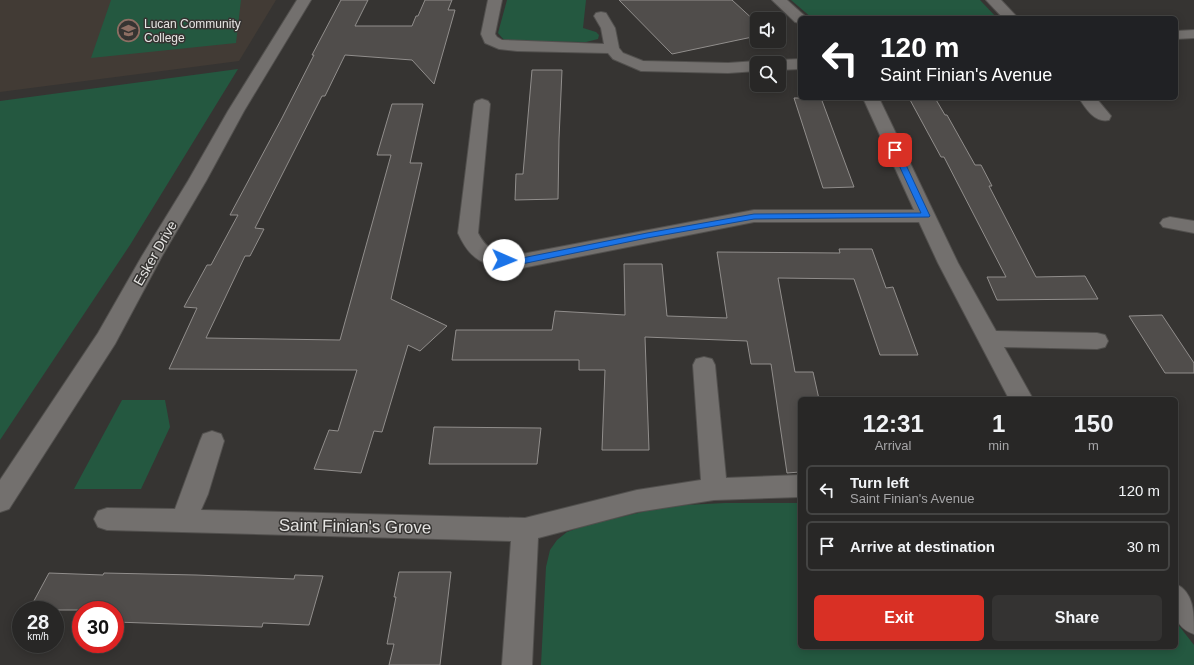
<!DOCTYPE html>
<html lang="en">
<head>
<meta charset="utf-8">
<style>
  :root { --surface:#282726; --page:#343332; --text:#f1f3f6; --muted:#a5a5a7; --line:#444443; --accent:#d93025 }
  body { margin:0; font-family:Helvetica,sans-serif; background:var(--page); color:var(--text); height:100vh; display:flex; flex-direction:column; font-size:15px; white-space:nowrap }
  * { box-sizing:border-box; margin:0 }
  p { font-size:13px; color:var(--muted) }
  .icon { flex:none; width:22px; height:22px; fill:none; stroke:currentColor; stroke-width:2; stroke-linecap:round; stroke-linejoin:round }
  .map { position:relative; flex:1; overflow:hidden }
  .side { position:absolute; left:798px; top:397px; width:380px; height:252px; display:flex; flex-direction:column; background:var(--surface); border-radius:6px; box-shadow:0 2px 10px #0003,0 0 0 1px var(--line) }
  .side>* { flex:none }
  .hud { position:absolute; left:798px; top:16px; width:380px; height:84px; border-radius:6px; box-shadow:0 2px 10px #0003,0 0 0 1px var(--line); background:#202124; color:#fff; overflow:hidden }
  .tools { position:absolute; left:750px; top:12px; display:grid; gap:8px }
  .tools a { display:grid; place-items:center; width:36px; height:36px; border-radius:6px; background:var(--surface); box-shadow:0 2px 10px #0003,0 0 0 1px var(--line); font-size:20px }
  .speed { position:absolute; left:12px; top:601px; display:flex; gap:8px; font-size:20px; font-weight:700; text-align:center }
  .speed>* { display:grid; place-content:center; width:52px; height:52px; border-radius:50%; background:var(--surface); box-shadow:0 2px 10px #0003,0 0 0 1px var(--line); line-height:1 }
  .speed small { font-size:10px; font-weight:400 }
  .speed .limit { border:6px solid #d22; background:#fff; color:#111 }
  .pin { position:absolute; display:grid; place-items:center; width:34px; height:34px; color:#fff; margin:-17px; border-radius:8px; box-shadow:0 2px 6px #0006 }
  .me { position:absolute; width:44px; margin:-22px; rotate:91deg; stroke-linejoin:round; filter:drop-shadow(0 0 3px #0008) }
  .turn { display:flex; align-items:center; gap:14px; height:84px; padding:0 16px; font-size:18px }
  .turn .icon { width:52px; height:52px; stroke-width:2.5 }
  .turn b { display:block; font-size:28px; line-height:34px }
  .eta { display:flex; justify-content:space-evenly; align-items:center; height:68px; text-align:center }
  .eta b { font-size:24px; font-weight:800; line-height:28px }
  .primary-button { display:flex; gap:8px; margin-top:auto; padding:8px 16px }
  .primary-button a { flex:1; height:46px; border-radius:6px; background:var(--accent); color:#fff; font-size:16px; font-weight:800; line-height:46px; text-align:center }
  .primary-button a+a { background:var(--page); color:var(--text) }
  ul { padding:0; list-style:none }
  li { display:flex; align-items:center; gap:12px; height:50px; margin:0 8px 6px; padding:0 8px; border:2px solid var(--line); border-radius:6px }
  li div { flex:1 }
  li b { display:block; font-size:15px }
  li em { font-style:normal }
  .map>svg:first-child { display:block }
  .built { fill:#423b35 }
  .green { fill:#245840 }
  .building { fill:#504d4b; stroke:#918e8c }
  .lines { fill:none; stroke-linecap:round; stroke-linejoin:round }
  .street-casing { stroke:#52504e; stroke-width:2 }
  .street { fill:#73706e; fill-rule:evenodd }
  .route { fill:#1a73e8; stroke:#114b97 }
  .labels { text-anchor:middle; stroke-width:3; stroke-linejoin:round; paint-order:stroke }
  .far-poi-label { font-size:12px; fill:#e6e5e3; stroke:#363432; text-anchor:start }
  .street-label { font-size:14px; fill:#e6e5e3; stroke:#363432 }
  .near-street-label { font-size:17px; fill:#e6e5e3; stroke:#363432 }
</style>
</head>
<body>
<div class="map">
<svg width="1194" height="665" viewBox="0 0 1194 665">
  <rect width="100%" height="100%" fill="#363432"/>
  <path class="built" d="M 0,0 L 276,0 L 239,61 L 0,92 Z"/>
  <path class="green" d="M 111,0 L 241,0 L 236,43 L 91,58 Z
    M 507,0 L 586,0 L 583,28 L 596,32 L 599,35 L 598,39 L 586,42 L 515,41 L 504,40 L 498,33 Z
    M 791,0 L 980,0 L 997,18 L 812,18 Z
    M 238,69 L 130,245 L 0,440 L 0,101 Z
    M 122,400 L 165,400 L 170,427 L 141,489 L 74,489 Z
    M 725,503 L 800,503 L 800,647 L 1176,647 L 1176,622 L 1194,645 L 1194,665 L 541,665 L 546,567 L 550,550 L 557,540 L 567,532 L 587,525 L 655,509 L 686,505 Z"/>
  <path class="building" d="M 341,0 L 368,0 L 355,26 L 412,26 L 416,16 L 418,16 L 425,0 L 452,0 L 448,10 L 455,10 L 434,84 L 412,60 L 345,55 L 325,96 L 322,96 L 255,228 L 264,229 L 250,256 L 245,256 L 206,338 L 340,340 L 391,155 L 377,155 L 392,104 L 423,104 L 410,163 L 422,163 L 391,299 L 447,326 L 420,351 L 408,345 L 382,432 L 374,431 L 361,473 L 314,469 L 329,430 L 338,431 L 357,370 L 169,369 L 197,308 L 184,307 L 207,265 L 211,265 L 238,215 L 230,215 L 282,118 L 314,55 L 312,55 Z
    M 619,0 L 732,0 L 757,23 L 757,36 L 672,54 Z
    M 532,70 L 562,70 L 559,139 L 558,199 L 515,200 L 516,174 L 523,174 Z
    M 794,98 L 821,98 L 854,187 L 823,188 Z
    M 909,98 L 935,98 L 945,115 L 947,115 L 975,165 L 981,165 L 992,186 L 989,186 L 1036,277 L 1085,276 L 1098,299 L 997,300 L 987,277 L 1006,277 L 944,157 L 941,157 Z
    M 839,249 L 872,249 L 886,288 L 893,287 L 918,355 L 880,355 L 854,279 L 778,278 L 795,372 L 813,372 L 819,399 L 800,399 L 800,472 L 787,473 L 771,364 L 751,364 L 747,341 L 645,337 L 649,450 L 602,450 L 605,370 L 579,370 L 579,360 L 452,360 L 456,330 L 552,330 L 555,311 L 625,315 L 624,264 L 662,264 L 667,316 L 727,318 L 717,252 L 840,253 Z
    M 1162,315 L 1194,363 L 1194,373 L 1165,373 L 1129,316 Z
    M 434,427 L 541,428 L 537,464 L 429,464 Z
    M 399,572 L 451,572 L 440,665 L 389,665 L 394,644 L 387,644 L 396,597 L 394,597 Z
    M 49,573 L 103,575 L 104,573 L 196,575 L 294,579 L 295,575 L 323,576 L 309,625 L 263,623 L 262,627 L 115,622 L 115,610 L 29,610 Z"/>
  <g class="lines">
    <defs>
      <path id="street" d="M 297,0 L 311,0 L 244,111 L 206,181 L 162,256 L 115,344 L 9,509 L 0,512 L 0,480 L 98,333 L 142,256 L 188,181 L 228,111 Z
        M 488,0 L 502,0 L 495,34 L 497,37 L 502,40 L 604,44 L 601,28 L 594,16 L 596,13 L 601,12 L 606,13 L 615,28 L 619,48 L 623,53 L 643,61 L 728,63 L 757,61 L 763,63 L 757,63 L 757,71 L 728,73 L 641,71 L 613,59 L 608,53 L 517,51 L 499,49 L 485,43 L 481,34 Z
        M 772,0 L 787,0 L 807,18 L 800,18 L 800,23 L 795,22 Z
        M 986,0 L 1001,0 L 1018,18 L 1003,18 Z
        M 1194,30 L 1194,38 L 1176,39 L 1176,31 Z
        M 800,59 L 800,69 L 779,70 L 779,63 L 773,63 L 779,60 Z
        M 863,98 L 879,98 L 958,263 L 996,331 L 1097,333 L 1105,335 L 1108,341 L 1105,347 L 1097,349 L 1004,347 L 1033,399 L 1009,399 L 938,263 L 919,222 L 754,222 L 517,269 C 486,265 472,264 458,233 L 474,104 L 476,101 L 482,99 L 488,101 L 490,104 L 478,233 C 487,251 498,253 517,255 L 754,210 L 914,210 Z
        M 1079,98 L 1096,98 L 1111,116 L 1109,120 C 1095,123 1086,109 1079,98 Z
        M 1170,217 L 1194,221 L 1194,233 L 1163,227 L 1160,223 L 1163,219 Z
        M 704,357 L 712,359 L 715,365 L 726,478 L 800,475 L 800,497 L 714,500 L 637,512 L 538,538 L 532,665 L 502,665 L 511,541 L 107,530 L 98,527 L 94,519 L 98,511 L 107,508 L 175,509 L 200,441 L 203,434 L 212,431 L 221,434 L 224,441 L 208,494 L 201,510 L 525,518 L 637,490 L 701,480 L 693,365 L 696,359 Z
        M 1176,584 C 1194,593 1194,612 1194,634 C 1169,625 1176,606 1176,584 Z"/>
    </defs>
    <use href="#street" class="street-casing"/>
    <use href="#street" class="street"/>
  </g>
  <path class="route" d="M 895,148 L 899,150 L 930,216 L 929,217 L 754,219 L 647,238 L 517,265 L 504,263 L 500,260 L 504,258 L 517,259 L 647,233 L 754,214 L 921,213 L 892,150 Z"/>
  <defs>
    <symbol id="school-ring" viewBox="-11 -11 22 22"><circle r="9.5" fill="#363432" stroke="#8d6e63" stroke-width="1.5"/><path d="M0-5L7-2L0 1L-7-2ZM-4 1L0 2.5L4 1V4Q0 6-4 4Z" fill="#8d6e63"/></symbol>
  </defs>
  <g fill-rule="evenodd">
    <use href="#school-ring" x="116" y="18" width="25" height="25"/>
  </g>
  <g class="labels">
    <g class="far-poi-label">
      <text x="144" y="28">Lucan Community<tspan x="144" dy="14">College</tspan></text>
    </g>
    <g class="street-label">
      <text transform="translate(155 253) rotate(-60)" y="5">Esker Drive</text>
    </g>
    <g class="near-street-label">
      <text transform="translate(355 526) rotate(1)" y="6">Saint Finian's Grove</text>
    </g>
  </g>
</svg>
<div class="tools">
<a><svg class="icon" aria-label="sound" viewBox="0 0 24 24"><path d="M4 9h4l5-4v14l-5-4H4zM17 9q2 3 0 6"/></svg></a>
<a><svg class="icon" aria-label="search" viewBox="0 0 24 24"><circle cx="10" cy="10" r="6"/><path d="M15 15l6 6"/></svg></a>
</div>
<div class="speed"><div>28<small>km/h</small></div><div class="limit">30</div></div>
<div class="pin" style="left:895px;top:150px;background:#d93025"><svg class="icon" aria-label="arrive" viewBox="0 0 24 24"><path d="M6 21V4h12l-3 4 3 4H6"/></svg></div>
<svg class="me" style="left:504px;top:260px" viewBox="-20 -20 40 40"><circle r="19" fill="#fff"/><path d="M0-13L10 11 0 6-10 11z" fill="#1a73e8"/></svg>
<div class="hud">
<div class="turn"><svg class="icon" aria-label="left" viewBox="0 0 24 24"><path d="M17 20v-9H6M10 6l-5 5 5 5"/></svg><div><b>120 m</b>Saint Finian's Avenue</div></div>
</div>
<section class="side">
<div class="eta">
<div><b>12:31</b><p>Arrival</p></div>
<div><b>1</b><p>min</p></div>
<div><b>150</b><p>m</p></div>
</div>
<ul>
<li><svg class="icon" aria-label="left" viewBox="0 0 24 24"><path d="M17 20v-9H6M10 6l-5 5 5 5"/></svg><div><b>Turn left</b><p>Saint Finian's Avenue</p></div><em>120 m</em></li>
<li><svg class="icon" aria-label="arrive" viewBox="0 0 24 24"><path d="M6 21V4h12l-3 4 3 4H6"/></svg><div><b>Arrive at destination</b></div><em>30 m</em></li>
</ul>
<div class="primary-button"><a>Exit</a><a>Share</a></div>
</section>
</div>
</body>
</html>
